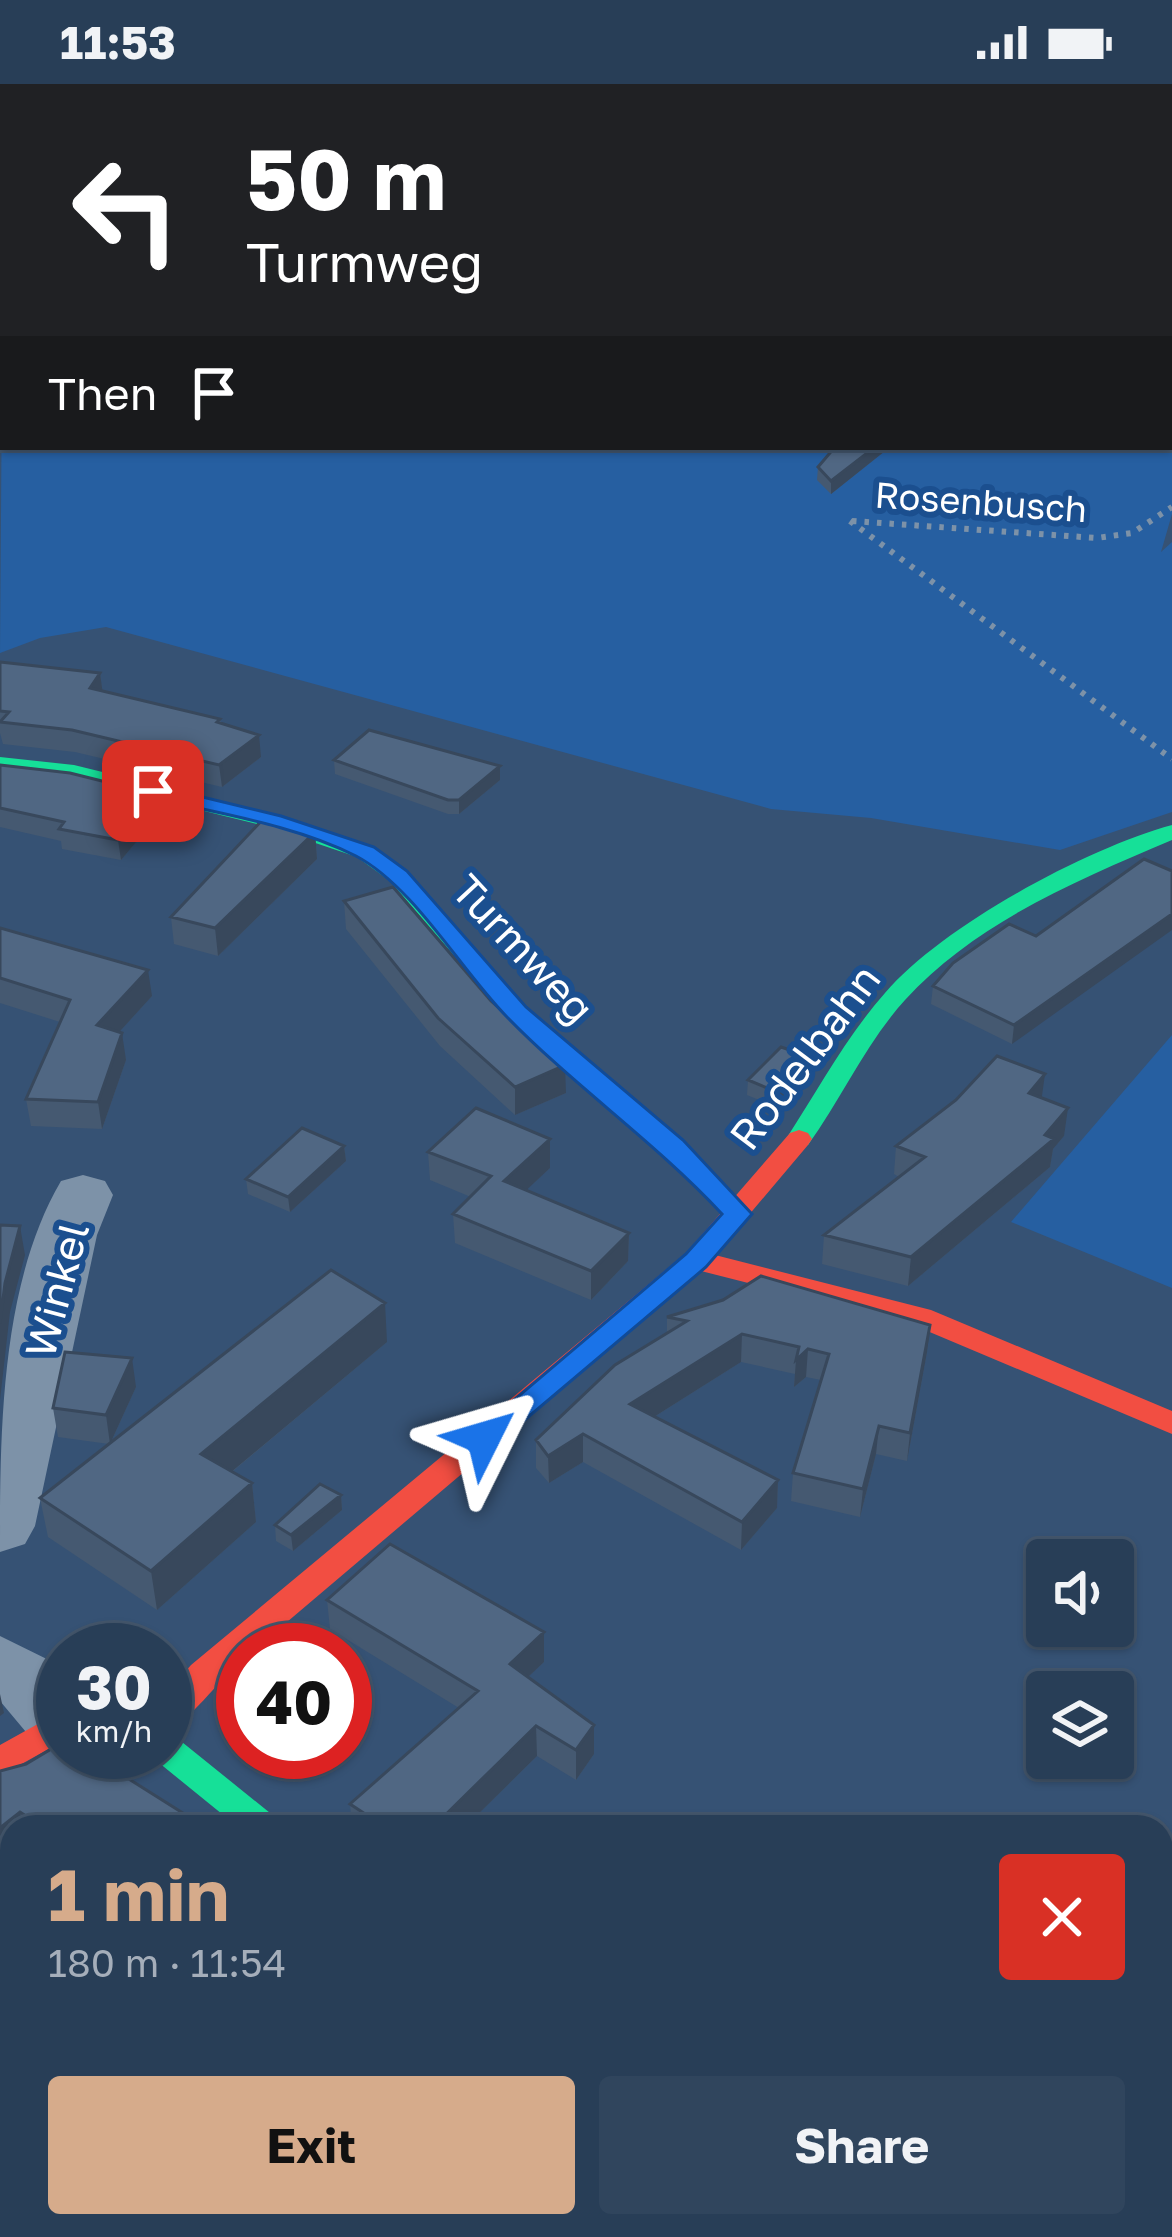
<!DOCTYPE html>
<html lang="en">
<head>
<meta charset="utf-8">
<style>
  :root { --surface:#283e57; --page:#30455d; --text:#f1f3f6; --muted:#a5aeba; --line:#44576d; --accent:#d6ab8b }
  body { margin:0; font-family:"Golos Text",sans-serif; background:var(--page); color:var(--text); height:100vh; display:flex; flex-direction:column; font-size:45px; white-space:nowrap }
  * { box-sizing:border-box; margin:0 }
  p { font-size:39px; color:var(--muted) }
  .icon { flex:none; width:66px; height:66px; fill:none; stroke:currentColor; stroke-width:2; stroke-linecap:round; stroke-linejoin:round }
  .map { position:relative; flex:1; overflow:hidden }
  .details { position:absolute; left:0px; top:1731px; width:1173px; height:423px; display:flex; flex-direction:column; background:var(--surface); border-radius:36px 36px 0 0; box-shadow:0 3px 9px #0004,0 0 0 3px var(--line) }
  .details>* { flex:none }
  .banner { position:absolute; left:0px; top:0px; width:1173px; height:366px; box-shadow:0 3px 9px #0004,0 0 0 3px var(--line); background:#202124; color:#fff; overflow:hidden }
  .buttons { position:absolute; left:1026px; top:1455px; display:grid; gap:24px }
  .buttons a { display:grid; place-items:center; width:108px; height:108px; border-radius:12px; background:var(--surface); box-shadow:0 3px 9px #0004,0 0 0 3px var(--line); font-size:60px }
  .speed { position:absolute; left:36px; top:1539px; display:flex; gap:24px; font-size:60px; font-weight:700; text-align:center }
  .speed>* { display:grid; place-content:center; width:156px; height:156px; border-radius:50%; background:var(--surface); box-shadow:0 3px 9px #0004,0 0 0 3px var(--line); line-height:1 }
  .speed small { font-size:30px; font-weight:400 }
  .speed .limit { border:18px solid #d22; background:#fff; color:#111 }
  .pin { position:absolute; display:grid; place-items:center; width:102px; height:102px; color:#fff; margin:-51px; border-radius:24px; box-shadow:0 6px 18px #0006 }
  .me { position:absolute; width:132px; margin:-66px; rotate:50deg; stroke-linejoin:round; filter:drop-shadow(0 0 9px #0008) }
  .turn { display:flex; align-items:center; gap:42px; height:252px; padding:0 48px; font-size:54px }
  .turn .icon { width:156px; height:156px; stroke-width:2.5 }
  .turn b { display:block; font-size:84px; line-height:102px }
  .then { display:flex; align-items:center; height:114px; padding:0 48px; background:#0003; gap:24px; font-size:45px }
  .round { display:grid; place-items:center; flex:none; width:126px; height:126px; border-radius:12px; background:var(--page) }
  .summary { display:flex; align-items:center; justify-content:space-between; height:204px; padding:0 48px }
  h1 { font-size:72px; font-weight:700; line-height:90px; color:var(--accent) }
  .primary-button { display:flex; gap:24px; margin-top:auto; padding:24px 48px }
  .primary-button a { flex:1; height:138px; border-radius:12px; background:var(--accent); color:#111; font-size:48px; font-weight:700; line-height:138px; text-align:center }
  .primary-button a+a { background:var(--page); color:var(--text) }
  .status { display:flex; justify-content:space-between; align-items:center; height:84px; padding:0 60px; background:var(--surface); direction:ltr }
  .status svg { height:33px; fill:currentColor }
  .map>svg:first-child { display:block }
  .green { fill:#265fa1 }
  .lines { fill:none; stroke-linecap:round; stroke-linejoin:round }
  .path-far1 { stroke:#7d92a8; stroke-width:4.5; stroke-dasharray:3 6; stroke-linecap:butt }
  .path { stroke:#7d92a8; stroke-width:6; stroke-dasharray:4.5 8; stroke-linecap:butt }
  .street { fill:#7d92a8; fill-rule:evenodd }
  .fast { fill:#16e098; fill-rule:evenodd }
  .jam { fill:#f24e42; fill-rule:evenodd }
  .wall { fill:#455971 }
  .shaded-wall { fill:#38485c }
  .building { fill:#506783; stroke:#38485c; stroke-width:3 }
  .route { fill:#1a73e8; stroke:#114b97; stroke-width:3 }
  .labels { text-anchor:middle; stroke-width:12; stroke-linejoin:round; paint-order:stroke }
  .far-street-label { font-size:36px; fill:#fff; stroke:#1b4f8f }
  .street-label { font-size:42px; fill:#fff; stroke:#1b4f8f }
</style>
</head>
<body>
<div class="status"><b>11:53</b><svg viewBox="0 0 49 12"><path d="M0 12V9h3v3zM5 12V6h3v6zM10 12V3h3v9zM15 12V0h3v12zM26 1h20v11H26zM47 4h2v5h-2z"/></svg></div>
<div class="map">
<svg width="1172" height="2153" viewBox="0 0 1172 2153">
  <rect width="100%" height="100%" fill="#365274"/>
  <path class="green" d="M 1172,99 L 1172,430 L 1161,468 L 1172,458 L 1172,728 L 1060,766 L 871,734 L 771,725 L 106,543 L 40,554 L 0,569 L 3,155 L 3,363 L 1170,363 Z
    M 1172,951 L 1172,1204 L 1011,1138 Z"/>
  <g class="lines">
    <path class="path-far1" d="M 730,0 L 744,3
      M 322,3 L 328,0"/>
    <path class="path" d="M 850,437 L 1172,675
      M 852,437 L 1097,454 L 1132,449 L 1172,423"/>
    <path class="street" d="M 83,1091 L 105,1097 L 113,1111 L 97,1151 L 35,1442 L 25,1460 L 0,1468 C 0,1350 0,1201 61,1097 Z
      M 0,1552 L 63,1583 L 66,1668 L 36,1660 L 0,1617 Z
      M 713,2142 L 804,2142 L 799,2153 L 709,2153 Z"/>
    <path class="fast" d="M 0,673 L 74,681 L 281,732 L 373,763 L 406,787 L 526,924 L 683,1056 L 752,1130 L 738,1139 L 728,1136 L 665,1068 L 508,934 L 390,797 L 357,773 L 265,742 L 74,695 L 0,687 Z
      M 1172,741 L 1172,756 C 1078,796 976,838 905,916 C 866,959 842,1014 808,1061 L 790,1061 L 786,1055 C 818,1006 846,953 885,909 C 942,842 1087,764 1172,741 Z
      M 165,1650 L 177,1654 L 275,1733 L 280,1743 L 238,1743 L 153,1674 L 150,1668 L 165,1668 Z
      M 922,2142 L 990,2142 L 995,2153 L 927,2153 Z"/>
    <path class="jam" d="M 799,1046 L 808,1049 L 812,1055 L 808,1061 L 715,1171 L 931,1226 L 1172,1327 L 1172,1350 L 913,1241 L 701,1187 L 254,1566 L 243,1566 L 243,1575 C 222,1593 185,1642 165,1649 L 165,1611 L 191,1581 L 686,1169 L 790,1049 Z
      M 63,1626 L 63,1657 L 0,1692 L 0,1661 Z"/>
  </g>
  <path class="wall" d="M 835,363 L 890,363 L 831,410 L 817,396 L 818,383 Z
    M 0,578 L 100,589 L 102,607 L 220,635 L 221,639 L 261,673 L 222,703 L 75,668 L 3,660 L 0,649 Z
    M 334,676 L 500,696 L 459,730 L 448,730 L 335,690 Z
    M 0,681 L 178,716 L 180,735 L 155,755 L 142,751 L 121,776 L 62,765 L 61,757 L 0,743 Z
    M 315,748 L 317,775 L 218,872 L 174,860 L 171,833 Z
    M 344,817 L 566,1009 L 515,1031 L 440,962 L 346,845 Z
    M 0,844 L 152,912 L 119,948 L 126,976 L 102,1045 L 31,1042 L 26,1015 L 60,938 L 0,919 Z
    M 1036,852 L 1012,960 L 931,920 L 933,902 Z
    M 809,988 L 781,1025 L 747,1011 L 748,996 Z
    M 1041,1013 L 1064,1052 L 1053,1065 L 1050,1083 L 908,1202 L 822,1180 L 824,1151 L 899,1093 L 894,1090 L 896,1062 Z
    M 550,1055 L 550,1084 L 526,1106 L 629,1149 L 628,1177 L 591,1216 L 455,1159 L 453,1130 L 471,1113 L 430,1096 L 428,1068 Z
    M 344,1062 L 346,1077 L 290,1128 L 248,1110 L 246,1095 Z
    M 667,1233 L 930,1241 L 927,1268 L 907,1377 L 876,1370 L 860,1433 L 791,1417 L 793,1389 L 821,1296 L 806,1293 L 794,1303 L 795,1290 L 741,1278 L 654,1333 L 778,1396 L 777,1424 L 741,1466 L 583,1378 L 549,1399 L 536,1384 L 536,1356 L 667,1250 Z
    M 387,1258 L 232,1388 L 252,1399 L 256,1438 L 157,1526 L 48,1453 L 40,1414 L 109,1360 L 58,1353 L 53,1324 L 136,1303 L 111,1358 Z
    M 341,1411 L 342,1426 L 293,1467 L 276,1457 L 275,1441 Z
    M 327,1516 L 544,1578 L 528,1593 L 594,1641 L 594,1670 L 576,1696 L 537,1672 L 465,1743 L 352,1743 L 350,1720 L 459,1624 L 330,1545 Z
    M 0,1687 L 205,1743 L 12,1743 L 12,1765 L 0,1774 Z"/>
  <path class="shaded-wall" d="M 875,363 L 890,363 L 831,410 L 831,397 Z
    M 100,589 L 103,611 L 90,604 Z
    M 259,651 L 261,673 L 222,703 L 219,681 Z
    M 500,682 L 500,696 L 459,730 L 459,716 Z
    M 178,716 L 180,735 L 155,755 L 153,735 Z
    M 140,731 L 142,751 L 121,776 L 118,756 Z
    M 315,748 L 317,775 L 218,872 L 215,844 Z
    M 1172,830 L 1172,846 L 1012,960 L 1014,941 Z
    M 148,886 L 152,912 L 101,968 L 97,941 Z
    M 122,949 L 126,976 L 102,1045 L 98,1018 Z
    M 810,973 L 809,988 L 781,1025 L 782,1010 Z
    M 565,981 L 566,1009 L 515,1031 L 515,1003 Z
    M 1045,990 L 1041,1019 L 1029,1009 Z
    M 1068,1024 L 1064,1052 L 1053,1065 L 1050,1083 L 908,1202 L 911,1173 L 1045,1051 Z
    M 550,1055 L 550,1084 L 505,1126 L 504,1097 Z
    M 344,1062 L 346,1077 L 290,1128 L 288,1113 Z
    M 20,1142 L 25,1171 L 10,1228 L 0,1316 L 0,1239 L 5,1199 Z
    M 629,1149 L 628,1177 L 591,1216 L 591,1187 Z
    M 385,1219 L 387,1258 L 206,1409 L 201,1370 Z
    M 930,1241 L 927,1268 L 907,1377 L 910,1349 Z
    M 742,1250 L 741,1278 L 630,1348 L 630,1320 Z
    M 808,1265 L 806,1293 L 794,1303 L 796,1276 Z
    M 132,1274 L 136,1303 L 110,1360 L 106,1331 Z
    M 879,1342 L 876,1370 L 860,1433 L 863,1405 Z
    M 583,1350 L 583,1378 L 549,1399 L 548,1372 Z
    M 778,1396 L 777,1424 L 741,1466 L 742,1438 Z
    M 252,1399 L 256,1438 L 157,1526 L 151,1487 Z
    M 341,1411 L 342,1426 L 293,1467 L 291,1451 Z
    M 544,1548 L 544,1578 L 511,1609 L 510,1580 Z
    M 0,1610 L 4,1629 L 0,1632 Z
    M 594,1641 L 594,1670 L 576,1696 L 576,1666 Z
    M 536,1642 L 537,1672 L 465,1743 L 433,1743 Z
    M 20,1728 L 24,1743 L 12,1743 L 12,1765 L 0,1774 L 0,1744 Z
    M 12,1986 L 12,2022 L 0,2035 L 0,1999 Z
    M 661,2142 L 681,2142 L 673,2153 L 653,2153 Z"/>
  <path class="building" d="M 1170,129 L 1172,130 L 1172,319 L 1170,319 Z
    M 835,363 L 875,363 L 831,397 L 818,383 Z
    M 0,578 L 100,589 L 90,604 L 220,635 L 217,638 L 259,651 L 219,681 L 72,646 L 0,638 L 9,628 L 0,627 Z
    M 369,646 L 500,682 L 459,716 L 448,716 L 334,676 Z
    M 0,681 L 70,689 L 178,716 L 153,735 L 140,731 L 118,756 L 59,745 L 64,738 L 0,724 Z
    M 266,732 L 315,748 L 215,844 L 171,833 Z
    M 1144,775 L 1172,787 L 1172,830 L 1014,941 L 933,902 L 953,879 L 1009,840 L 1036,852 Z
    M 393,803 L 491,917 L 565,981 L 515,1003 L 438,934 L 344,817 Z
    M 0,844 L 148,886 L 97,941 L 122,949 L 98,1018 L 26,1015 L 70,916 L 0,894 Z
    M 781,963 L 810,973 L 782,1010 L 748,996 Z
    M 997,972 L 1045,990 L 1029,1009 L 1068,1024 L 1045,1051 L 1054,1055 L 911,1173 L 824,1151 L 925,1073 L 896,1062 L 956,1016 Z
    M 476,1024 L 550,1055 L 504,1097 L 629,1149 L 591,1187 L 453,1130 L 491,1092 L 428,1068 Z
    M 302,1044 L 344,1062 L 288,1113 L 246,1095 Z
    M 0,1141 L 20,1142 L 5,1199 L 0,1239 Z
    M 331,1186 L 385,1219 L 201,1370 L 252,1399 L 151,1487 L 40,1414 Z
    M 761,1192 L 930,1241 L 910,1349 L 879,1342 L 863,1405 L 793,1389 L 829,1270 L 808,1265 L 796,1276 L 799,1263 L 742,1250 L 630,1320 L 778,1396 L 742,1438 L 583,1350 L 548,1372 L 536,1356 L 615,1281 L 687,1237 L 667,1233 L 723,1216 Z
    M 65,1268 L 132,1274 L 106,1331 L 53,1324 Z
    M 320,1400 L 341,1411 L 291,1451 L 275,1441 Z
    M 390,1460 L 544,1548 L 510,1580 L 594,1641 L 576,1666 L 536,1642 L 433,1743 L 385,1743 L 350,1720 L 478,1607 L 327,1516 Z
    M 63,1658 L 63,1668 L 86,1668 L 205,1743 L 43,1743 L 20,1728 L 0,1744 L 0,1687 L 26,1680 Z
    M 0,1914 L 12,1922 L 12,1986 L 0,1999 Z
    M 485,2142 L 661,2142 L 653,2153 L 476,2153 Z
    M 792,2142 L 827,2142 L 860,2153 L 788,2153 Z"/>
  <path class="route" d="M 153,701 L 281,732 L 374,763 L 407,787 L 526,923 L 683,1056 L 752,1130 L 706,1183 L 495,1361 L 484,1365 L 469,1354 L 686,1170 L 722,1130 C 655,1058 574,1002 506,932 C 461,886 413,802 356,772 C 293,740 214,729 145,712 L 142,707 Z"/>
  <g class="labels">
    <g class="far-street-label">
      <text transform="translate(981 418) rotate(4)" y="13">Rosenbusch</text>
    </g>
    <g class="street-label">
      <text transform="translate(523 865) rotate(47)" y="15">Turmweg</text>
      <text transform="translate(805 973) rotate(-53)" y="15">Rodelbahn</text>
      <text transform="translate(57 1206) rotate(-75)" y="15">Winkel</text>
    </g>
  </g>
</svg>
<div class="buttons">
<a><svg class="icon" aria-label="sound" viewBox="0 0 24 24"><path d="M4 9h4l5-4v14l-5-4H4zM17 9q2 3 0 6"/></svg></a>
<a><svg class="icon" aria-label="layers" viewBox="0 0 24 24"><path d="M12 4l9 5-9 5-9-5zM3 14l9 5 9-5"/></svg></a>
</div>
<div class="speed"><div>30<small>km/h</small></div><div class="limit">40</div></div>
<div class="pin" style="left:153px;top:707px;background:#d93025"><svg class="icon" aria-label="arrive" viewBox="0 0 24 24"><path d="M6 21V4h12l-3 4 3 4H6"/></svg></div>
<svg class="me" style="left:484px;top:1354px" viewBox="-20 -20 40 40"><path d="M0-17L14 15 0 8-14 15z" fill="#1a73e8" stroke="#fff" stroke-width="4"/></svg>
<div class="banner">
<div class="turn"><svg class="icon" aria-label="left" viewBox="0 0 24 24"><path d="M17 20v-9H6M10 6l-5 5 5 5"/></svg><div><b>50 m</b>Turmweg</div></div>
<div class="then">Then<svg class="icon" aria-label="arrive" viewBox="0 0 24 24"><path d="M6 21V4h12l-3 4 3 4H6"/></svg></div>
</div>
<section class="details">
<div class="summary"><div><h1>1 min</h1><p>180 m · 11:54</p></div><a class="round" style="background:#d93025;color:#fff"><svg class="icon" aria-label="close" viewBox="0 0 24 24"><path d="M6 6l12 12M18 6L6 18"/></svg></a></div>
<div class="primary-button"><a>Exit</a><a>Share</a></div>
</section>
</div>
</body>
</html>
